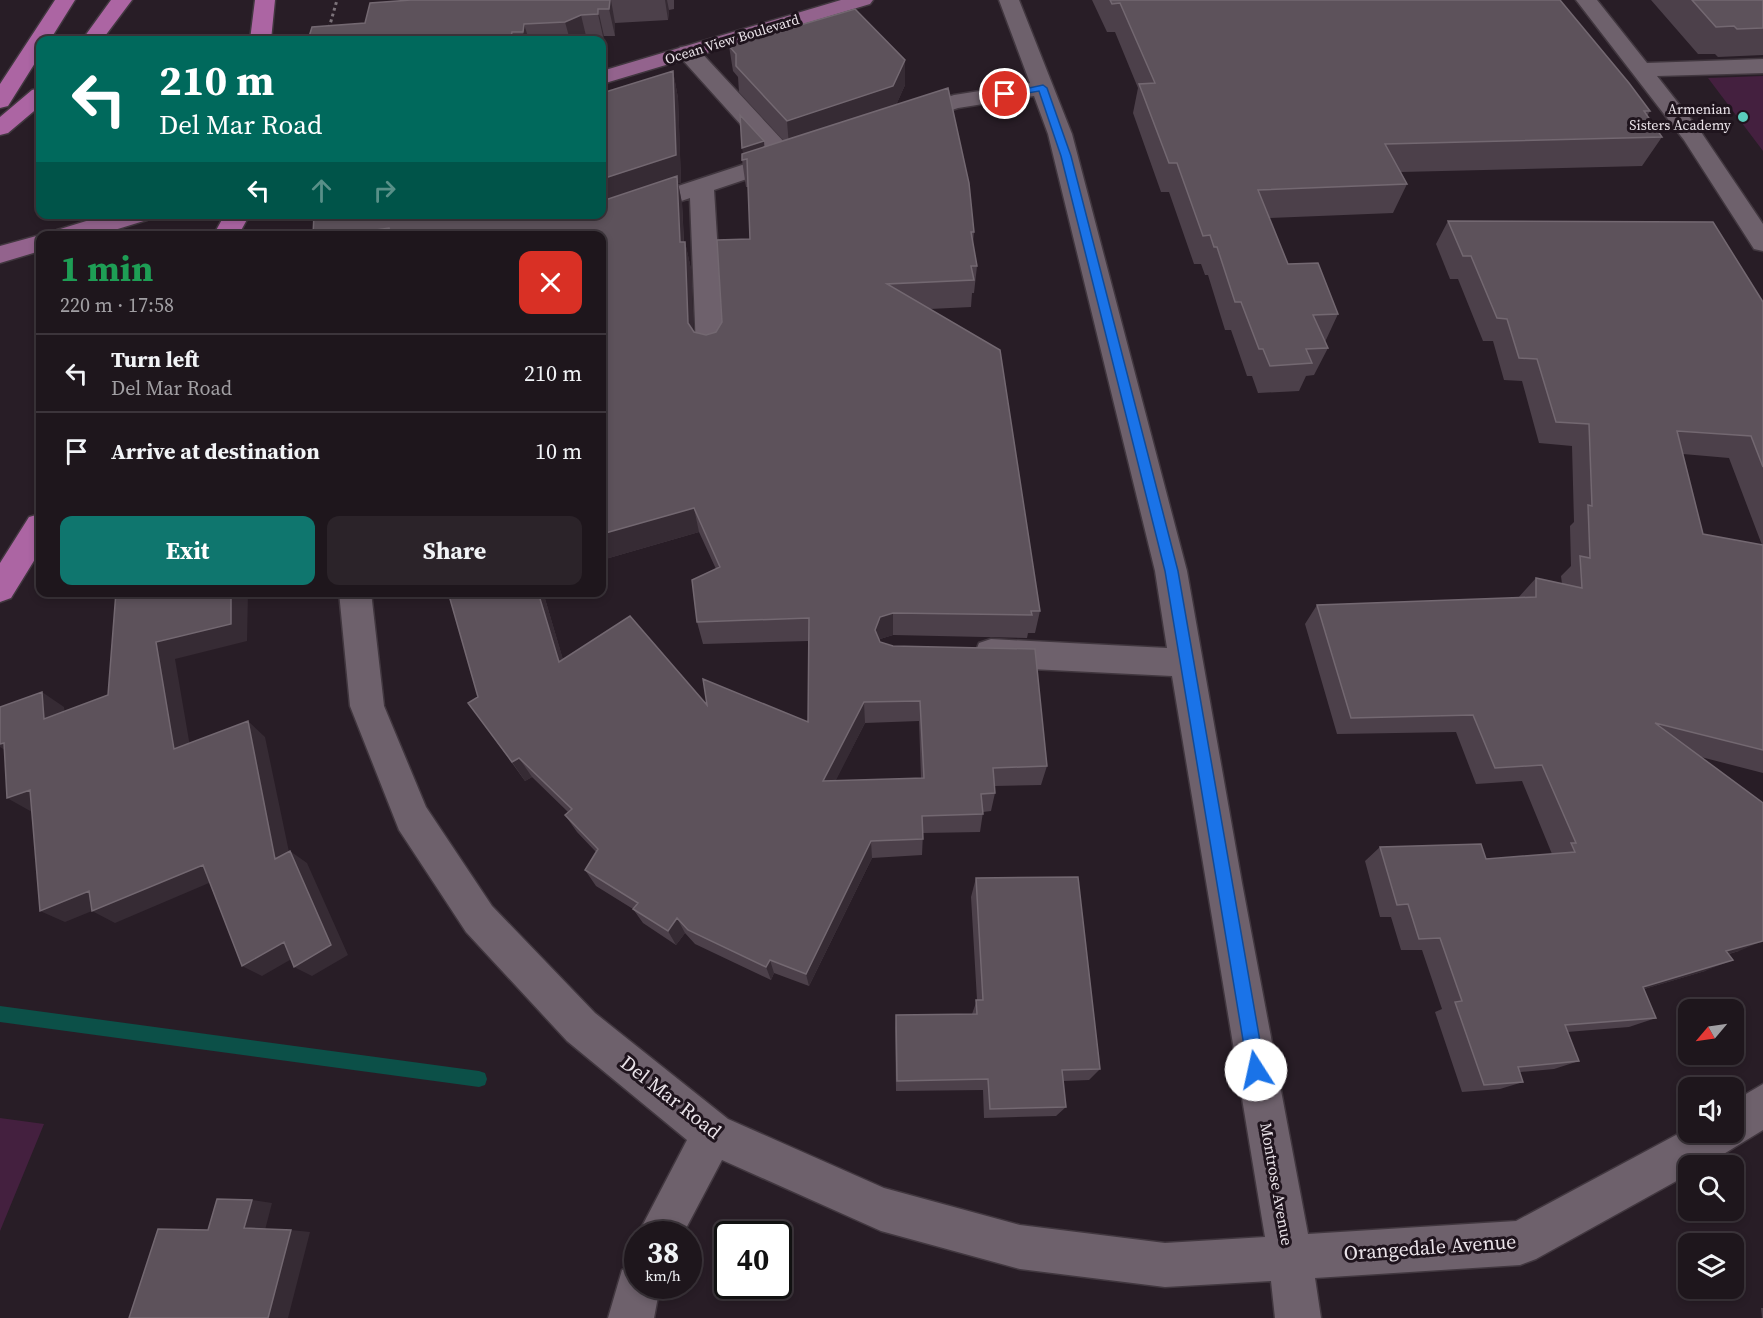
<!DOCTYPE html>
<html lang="en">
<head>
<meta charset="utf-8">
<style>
  :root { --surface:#1e161c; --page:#2b2329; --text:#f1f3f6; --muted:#a19fa3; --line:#3c353b; --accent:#0f766e }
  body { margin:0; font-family:"Source Serif 4",serif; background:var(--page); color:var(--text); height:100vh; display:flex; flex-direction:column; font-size:22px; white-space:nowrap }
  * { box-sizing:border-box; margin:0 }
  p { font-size:20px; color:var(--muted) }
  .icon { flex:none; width:33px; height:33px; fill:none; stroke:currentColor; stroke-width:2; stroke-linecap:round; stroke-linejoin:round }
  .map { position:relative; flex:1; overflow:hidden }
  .side { position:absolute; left:36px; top:231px; width:570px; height:366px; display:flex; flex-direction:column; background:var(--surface); border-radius:12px; box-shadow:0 3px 9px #0003,0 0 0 2px var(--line) }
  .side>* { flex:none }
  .top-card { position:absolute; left:36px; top:36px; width:570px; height:183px; border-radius:12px; box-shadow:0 3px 9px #0003,0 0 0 2px var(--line); background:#00695c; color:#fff; overflow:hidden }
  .needle { width:39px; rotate:241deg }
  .buttons { position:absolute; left:1678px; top:999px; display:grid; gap:12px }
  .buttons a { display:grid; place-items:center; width:66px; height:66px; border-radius:12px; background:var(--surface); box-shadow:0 3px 9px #0003,0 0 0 2px var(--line); font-size:30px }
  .speed { position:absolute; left:624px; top:1221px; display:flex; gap:12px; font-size:30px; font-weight:700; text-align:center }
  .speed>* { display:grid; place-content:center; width:78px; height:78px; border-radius:50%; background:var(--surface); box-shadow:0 3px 9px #0003,0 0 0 2px var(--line); line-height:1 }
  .speed small { font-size:15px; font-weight:400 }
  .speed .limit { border:3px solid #111; border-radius:9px; background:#fff; color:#111 }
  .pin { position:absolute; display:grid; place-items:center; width:51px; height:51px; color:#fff; margin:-26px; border:3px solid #fff; border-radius:50%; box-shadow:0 2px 6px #0007 }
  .me { position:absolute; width:66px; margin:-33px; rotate:350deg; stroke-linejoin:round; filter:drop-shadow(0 0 4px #0008) }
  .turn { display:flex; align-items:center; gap:21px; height:126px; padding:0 24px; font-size:27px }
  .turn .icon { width:78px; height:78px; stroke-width:2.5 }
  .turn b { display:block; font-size:42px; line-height:51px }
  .lanes { display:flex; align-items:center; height:57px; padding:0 24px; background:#0003; justify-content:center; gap:30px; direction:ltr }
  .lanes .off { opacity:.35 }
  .round { display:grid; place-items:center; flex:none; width:63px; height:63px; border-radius:12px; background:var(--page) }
  .head { display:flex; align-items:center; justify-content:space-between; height:102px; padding:0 24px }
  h1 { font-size:36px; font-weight:700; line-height:45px; color:#1e9e55 }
  .primary-button { display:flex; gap:12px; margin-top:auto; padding:12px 24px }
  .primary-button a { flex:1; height:69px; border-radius:12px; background:var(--accent); color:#fff; font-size:24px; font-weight:700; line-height:69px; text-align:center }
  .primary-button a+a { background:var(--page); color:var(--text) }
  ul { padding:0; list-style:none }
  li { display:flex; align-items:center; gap:18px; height:78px; padding:0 24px; border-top:2px solid var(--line) }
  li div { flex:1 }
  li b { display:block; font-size:22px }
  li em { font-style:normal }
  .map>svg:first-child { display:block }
  .green { fill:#44203f }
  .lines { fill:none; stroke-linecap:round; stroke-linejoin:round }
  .stream { fill:#0c5048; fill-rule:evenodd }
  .minor-casing { stroke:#41373f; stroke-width:3 }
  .major-casing { stroke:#41373f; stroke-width:3 }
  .highway-casing { stroke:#41373f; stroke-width:3 }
  .path { stroke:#7c737a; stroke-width:3; stroke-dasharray:3 3; stroke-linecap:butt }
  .minor { fill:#6e616c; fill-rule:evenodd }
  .major { fill:#93638d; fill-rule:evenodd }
  .highway { fill:#ac65a3; fill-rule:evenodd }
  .wall { fill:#4c404a; fill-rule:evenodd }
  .shaded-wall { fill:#362b34 }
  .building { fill:#5d525b; stroke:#736871; stroke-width:1.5; fill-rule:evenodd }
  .route { fill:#1a73e8; stroke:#114b97; stroke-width:1.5 }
  .poi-dot { fill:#5acebd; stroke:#1f141d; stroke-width:2 }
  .labels { text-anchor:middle; stroke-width:6; stroke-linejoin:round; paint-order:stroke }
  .far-street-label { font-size:14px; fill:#eae3e9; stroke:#1f141d }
  .far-poi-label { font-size:14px; fill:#eae3e9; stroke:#1f141d; text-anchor:end }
  .street-label { font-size:16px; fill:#eae3e9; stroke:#1f141d }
  .near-street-label { font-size:20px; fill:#eae3e9; stroke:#1f141d }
</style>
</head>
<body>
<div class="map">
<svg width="1763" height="1318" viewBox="0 0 1763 1318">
  <rect width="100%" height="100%" fill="#281d26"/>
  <path class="green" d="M 1763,76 L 1763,151 L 1708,78 Z
    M 0,1118 L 44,1124 L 0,1231 Z"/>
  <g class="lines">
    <path class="stream" d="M 0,1006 L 479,1071 L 485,1073 L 487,1079 L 485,1085 L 479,1087 L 0,1022 Z"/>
    <defs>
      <path id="minor" d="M 999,0 L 1019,0 L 1072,134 L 1187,571 L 1242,883 L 1308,1234 L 1516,1221 L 1689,1128 L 1689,1132 L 1734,1132 L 1734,1101 L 1763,1084 L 1763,1130 L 1704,1166 L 1689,1166 L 1689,1174 L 1536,1259 L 1520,1265 L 1315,1278 L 1321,1318 L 1275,1318 L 1271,1281 L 1165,1287 L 1020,1269 L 881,1231 L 722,1160 L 683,1234 L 638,1234 L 687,1140 L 567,1041 L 466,932 L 399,830 L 350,706 L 339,592 L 371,592 L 384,706 L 426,807 L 492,906 L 595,1013 L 728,1119 L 884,1188 L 1020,1225 L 1165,1243 L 1265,1237 L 1172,676 L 991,667 L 979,663 L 975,653 L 979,643 L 991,639 L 1167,648 L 1155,571 L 1048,134 L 1034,96 L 958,108 L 910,124 L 902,122 L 899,117 L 902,112 L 954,95 L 1030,83 Z
        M 1576,0 L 1597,0 L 1647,63 L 1763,59 L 1763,73 L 1657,76 L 1701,132 L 1763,224 L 1763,251 L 1754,249 L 1684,140 Z
        M 688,46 L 696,47 L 799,158 L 795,163 L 714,190 L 724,349 L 720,356 L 710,359 L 700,356 L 696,349 L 690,198 L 580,236 L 541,236 L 544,230 L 592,214 L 602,214 L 602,211 L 769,156 L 680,57 L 677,52 L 680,47 Z
        M 638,1264 L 638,1286 L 660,1286 L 654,1318 L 608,1318 L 622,1270 Z"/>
      <path id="major" d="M 841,0 L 873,0 L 870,4 L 602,84 L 602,71 Z
        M 109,214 L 150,214 L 147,220 L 95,236 L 54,236 L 57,230 Z
        M 40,235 L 42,236 L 40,251 L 0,263 L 0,246 Z"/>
      <path id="highway" d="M 55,0 L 75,0 L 50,40 L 40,40 L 40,55 L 8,106 L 0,108 L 0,84 Z
        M 111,0 L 132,0 L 102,40 L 82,40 Z
        M 255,0 L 275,0 L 271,40 L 250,40 Z
        M 40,88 L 40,106 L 8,133 L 0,135 L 0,117 L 32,90 Z
        M 225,214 L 250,214 L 238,236 L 213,236 Z
        M 40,514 L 40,551 L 11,598 L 0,602 L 0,563 L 29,517 Z"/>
    </defs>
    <use href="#minor" class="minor-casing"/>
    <use href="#major" class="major-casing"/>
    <use href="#highway" class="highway-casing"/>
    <path class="path" d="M 329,28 L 337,0"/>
    <use href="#minor" class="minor"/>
    <use href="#major" class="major"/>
    <use href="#highway" class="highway"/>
  </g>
  <path class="wall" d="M 411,0 L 674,0 L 674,9 L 669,10 L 668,20 L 615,23 L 615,36 L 604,36 L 604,41 L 308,40 L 365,23 Z
    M 1092,0 L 1560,0 L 1650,111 L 1647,116 L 1662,137 L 1642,166 L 1401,172 L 1407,184 L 1393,213 L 1269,218 L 1288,264 L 1338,314 L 1325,342 L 1328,348 L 1314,375 L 1306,376 L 1299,391 L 1258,393 L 1252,376 L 1247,376 L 1231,330 L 1225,330 L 1208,275 L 1205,275 L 1201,264 L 1194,264 L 1169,192 L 1161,192 L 1133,113 L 1138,88 L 1115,32 L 1107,32 Z
    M 1651,0 L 1763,0 L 1763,55 L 1718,57 L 1715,54 L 1698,54 Z
    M 729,46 L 905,60 L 905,85 L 896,105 L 974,232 L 973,243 L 977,266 L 974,293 L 972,293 L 971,307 L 930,309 L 1040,611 L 1035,633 L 1028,633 L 1027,638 L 893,635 L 880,639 L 880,642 L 1047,766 L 1041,785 L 994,786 L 995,793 L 991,811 L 983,812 L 980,832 L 923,833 L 922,855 L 872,858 L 809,986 L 774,973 L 771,980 L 695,944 L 685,933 L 676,945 L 643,923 L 633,909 L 596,886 L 585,870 L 596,852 L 577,832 L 565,815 L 568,812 L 532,777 L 525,781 L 483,723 L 478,697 L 448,592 L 543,592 L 563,660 L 707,705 L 808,722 L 808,641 L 703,644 L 697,622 L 716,569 L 699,532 L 602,560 L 602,214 L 673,71 L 678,98 L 681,183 L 678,183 L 682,203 L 684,242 L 685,242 L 691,269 L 693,330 L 694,332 L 706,335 L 716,332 L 722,322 L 750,239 L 748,187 L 746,187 L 742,160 L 764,147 L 784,141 L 739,92 L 738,77 L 733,71 ZM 919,721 L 921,778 L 835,781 L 865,723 Z
    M 1448,221 L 1763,302 L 1763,773 L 1701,757 L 1739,951 L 1729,954 L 1705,971 L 1644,989 L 1656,1018 L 1629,1027 L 1567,1032 L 1579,1061 L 1554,1069 L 1520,1072 L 1523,1082 L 1500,1089 L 1462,1092 L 1435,1012 L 1442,1009 L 1422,950 L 1401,950 L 1391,917 L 1380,917 L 1365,861 L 1380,847 L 1486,859 L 1552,854 L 1522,781 L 1476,784 L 1456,732 L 1337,734 L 1305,624 L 1317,605 L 1518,598 L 1536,578 L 1562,584 L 1561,576 L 1571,566 L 1570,526 L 1574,522 L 1572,446 L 1539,443 L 1522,381 L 1504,380 L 1493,341 L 1483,341 L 1458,279 L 1450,279 L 1436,244 ZM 1683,454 L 1729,458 L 1762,545 L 1703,534 Z
    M 976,878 L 1100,1069 L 1089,1080 L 1063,1081 L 1066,1107 L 1056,1116 L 984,1118 L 983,1090 L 896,1091 L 895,1028 L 896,1015 L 972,1014 L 977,1000 L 971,897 Z
    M 1761,1308 L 1763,1308 L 1763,1318 L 1762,1318 Z"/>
  <path class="shaded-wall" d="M 610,0 L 611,0 L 615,23 L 615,36 L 609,9 Z
    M 665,0 L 667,0 L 669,10 L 668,20 Z
    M 598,9 L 604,36 L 604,41 L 598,14 Z
    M 581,15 L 587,40 L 570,40 L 565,22 Z
    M 524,24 L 529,40 L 525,40 L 523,32 Z
    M 905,60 L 905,85 L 893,112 L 789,146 L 787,121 Z
    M 673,71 L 678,98 L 681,183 L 678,183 L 682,203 L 685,270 L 680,242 L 602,209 L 602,179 Z
    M 764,141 L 765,155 L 744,160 L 742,148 Z
    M 389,228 L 393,236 L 333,236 Z
    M 685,242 L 691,269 L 694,349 L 688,323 Z
    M 694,508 L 699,532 L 602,560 L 602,534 Z
    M 231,592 L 248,592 L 247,641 L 175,659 L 193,764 L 174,749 L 156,642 Z
    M 538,592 L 543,592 L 570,683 L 559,662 Z
    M 893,613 L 893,635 L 880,639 L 875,652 L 875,630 L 880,617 Z
    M 42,692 L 64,707 L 67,734 L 44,719 Z
    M 864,702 L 865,723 L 826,800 L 823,781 Z
    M 248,721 L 265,737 L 293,871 L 275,859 Z
    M 4,743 L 21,760 L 0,747 L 0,744 Z
    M 519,758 L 532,777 L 525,781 L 512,762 Z
    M 30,790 L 32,812 L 7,798 Z
    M 871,841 L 872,858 L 809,986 L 806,974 Z
    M 290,851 L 307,863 L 348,955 L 312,976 L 294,967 Z
    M 203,865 L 223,877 L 115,923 L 92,911 L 65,922 L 40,911 L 89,891 Z
    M 677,918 L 685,933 L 676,945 L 668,931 Z
    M 1763,941 L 1739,951 L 1698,962 L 1726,951 Z
    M 284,942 L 302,953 L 262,976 L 242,966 Z
    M 770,960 L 774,973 L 771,980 L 766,967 Z
    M 1733,960 L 1705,971 L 1617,997 L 1643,987 Z
    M 252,1200 L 272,1203 L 265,1230 L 244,1228 Z
    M 291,1230 L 310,1232 L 288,1318 L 268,1318 Z"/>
  <path class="building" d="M 411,0 L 610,0 L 609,9 L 598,9 L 598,14 L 581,15 L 565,22 L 524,24 L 523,32 L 512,32 L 511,37 L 495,38 L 494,40 L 308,40 L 312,27 L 365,23 L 370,3 Z
    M 1110,0 L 1560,0 L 1629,83 L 1650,111 L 1644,111 L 1662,137 L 1385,144 L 1407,184 L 1258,190 L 1288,264 L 1318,263 L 1338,314 L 1313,315 L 1328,348 L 1306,349 L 1312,363 L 1270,366 L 1263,349 L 1259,349 L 1241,302 L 1235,302 L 1217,247 L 1214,247 L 1210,235 L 1203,236 L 1177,163 L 1169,163 L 1139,84 L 1155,83 L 1120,3 L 1112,4 Z
    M 1692,0 L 1763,0 L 1763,28 L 1737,29 L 1734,26 L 1716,27 Z
    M 855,9 L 905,60 L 893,86 L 787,121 L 736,66 L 736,54 L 729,46 Z
    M 673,71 L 676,155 L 602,179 L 602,93 Z
    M 948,88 L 969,183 L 974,232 L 971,232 L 977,266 L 971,266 L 974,280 L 887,284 L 1000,350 L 1040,611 L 1031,611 L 1032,615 L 893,613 L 880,617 L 875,630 L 880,642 L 893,646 L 1035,649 L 1047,766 L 993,768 L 995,793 L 981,794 L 983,814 L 922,816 L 923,839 L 871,841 L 806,974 L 770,960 L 766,967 L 688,930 L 677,918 L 668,931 L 633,909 L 638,903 L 585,870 L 598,849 L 565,815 L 572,809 L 519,758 L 512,762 L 468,703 L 478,697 L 448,592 L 538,592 L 559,662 L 630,616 L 707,705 L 703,679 L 808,722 L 809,618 L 697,622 L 692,580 L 720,567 L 694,508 L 602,534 L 602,236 L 393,236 L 389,228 L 333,236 L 313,236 L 314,214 L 602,214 L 602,201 L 677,176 L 680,242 L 685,242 L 688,323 L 694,332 L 706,335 L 716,332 L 722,322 L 717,240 L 750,239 L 747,159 L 742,160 L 742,154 ZM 920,701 L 924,778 L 823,781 L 864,702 Z
    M 740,115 L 764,141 L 742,148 Z
    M 1448,221 L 1713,222 L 1763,302 L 1763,467 L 1751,436 L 1677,431 L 1703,534 L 1763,545 L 1763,750 L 1655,723 L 1763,803 L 1763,941 L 1726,951 L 1733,960 L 1643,987 L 1656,1018 L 1565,1025 L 1579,1061 L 1518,1067 L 1523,1082 L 1484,1085 L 1455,1002 L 1462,1001 L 1440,938 L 1419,939 L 1408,904 L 1397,905 L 1380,847 L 1481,844 L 1486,859 L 1575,852 L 1571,843 L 1576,843 L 1542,765 L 1495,768 L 1473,715 L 1351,718 L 1317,605 L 1536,597 L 1536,578 L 1582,588 L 1580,556 L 1590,558 L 1588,505 L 1592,506 L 1589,424 L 1556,422 L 1537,359 L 1519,358 L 1507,319 L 1497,318 L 1471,256 L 1463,256 Z
    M 116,592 L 231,592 L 231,624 L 156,642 L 174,749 L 248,721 L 275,859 L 290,851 L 331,945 L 294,967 L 284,942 L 242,966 L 203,865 L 92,911 L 89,891 L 40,911 L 30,790 L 7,798 L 4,743 L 0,744 L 0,707 L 42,692 L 44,719 L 108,695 Z
    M 1078,877 L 1100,1069 L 1062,1070 L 1066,1107 L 990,1109 L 988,1079 L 897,1081 L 896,1015 L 977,1014 L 976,1000 L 983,1000 L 976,878 Z
    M 217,1199 L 252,1200 L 244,1228 L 291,1230 L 268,1318 L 129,1318 L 158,1229 L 208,1230 Z"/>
  <path class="route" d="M 1043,85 L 1047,88 L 1071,156 L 1178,571 L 1265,1070 L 1262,1075 L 1256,1078 L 1250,1075 L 1248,1070 L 1165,571 L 1061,156 L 1039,91 L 1005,97 L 1001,94 Z"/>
  <circle class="poi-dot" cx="1743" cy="117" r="6"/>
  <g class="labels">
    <g class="far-street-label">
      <text transform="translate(732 39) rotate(-17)" y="5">Ocean View Boulevard</text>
    </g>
    <g class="far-poi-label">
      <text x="1731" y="114">Armenian<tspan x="1731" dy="16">Sisters Academy</tspan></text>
    </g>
    <g class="street-label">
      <text transform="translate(1277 1184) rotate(80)" y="6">Montrose Avenue</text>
    </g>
    <g class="near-street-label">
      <text transform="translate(671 1097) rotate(38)" y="7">Del Mar Road</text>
      <text transform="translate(1430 1247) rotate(-4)" y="7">Orangedale Avenue</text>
    </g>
  </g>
</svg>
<div class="buttons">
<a><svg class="needle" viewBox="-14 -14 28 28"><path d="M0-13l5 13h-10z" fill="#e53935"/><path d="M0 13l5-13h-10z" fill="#a19fa3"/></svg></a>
<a><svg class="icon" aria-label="sound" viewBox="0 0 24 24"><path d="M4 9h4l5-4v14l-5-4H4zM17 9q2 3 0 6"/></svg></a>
<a><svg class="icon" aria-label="search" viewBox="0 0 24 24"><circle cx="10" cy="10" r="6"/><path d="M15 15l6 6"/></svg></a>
<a><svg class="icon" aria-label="layers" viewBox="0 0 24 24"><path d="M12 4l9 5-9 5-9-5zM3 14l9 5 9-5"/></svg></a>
</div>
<div class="speed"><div>38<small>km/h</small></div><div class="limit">40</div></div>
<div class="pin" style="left:1005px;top:94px;background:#d93025"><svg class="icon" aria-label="arrive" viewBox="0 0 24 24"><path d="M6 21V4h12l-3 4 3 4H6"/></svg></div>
<svg class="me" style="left:1256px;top:1070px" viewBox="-20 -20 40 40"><circle r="19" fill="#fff"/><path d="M0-13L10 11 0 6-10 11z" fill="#1a73e8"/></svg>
<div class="top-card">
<div class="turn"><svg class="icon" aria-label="left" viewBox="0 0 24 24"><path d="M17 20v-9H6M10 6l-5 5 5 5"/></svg><div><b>210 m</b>Del Mar Road</div></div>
<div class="lanes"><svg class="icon" aria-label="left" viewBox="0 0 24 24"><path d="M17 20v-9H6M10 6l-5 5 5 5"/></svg><svg class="icon off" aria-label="ahead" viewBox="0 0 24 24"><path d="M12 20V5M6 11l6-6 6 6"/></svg><svg class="icon off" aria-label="right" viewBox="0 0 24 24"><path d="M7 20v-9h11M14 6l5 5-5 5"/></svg></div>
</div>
<section class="side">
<div class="head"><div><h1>1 min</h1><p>220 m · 17:58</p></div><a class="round" style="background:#d93025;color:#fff"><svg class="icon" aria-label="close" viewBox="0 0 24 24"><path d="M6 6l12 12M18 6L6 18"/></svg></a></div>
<ul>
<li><svg class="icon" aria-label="left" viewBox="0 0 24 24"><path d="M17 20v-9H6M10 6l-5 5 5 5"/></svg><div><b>Turn left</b><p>Del Mar Road</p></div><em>210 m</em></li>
<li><svg class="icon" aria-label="arrive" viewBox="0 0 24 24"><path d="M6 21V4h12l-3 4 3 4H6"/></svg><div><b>Arrive at destination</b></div><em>10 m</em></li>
</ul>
<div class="primary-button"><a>Exit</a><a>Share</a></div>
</section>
</div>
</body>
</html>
